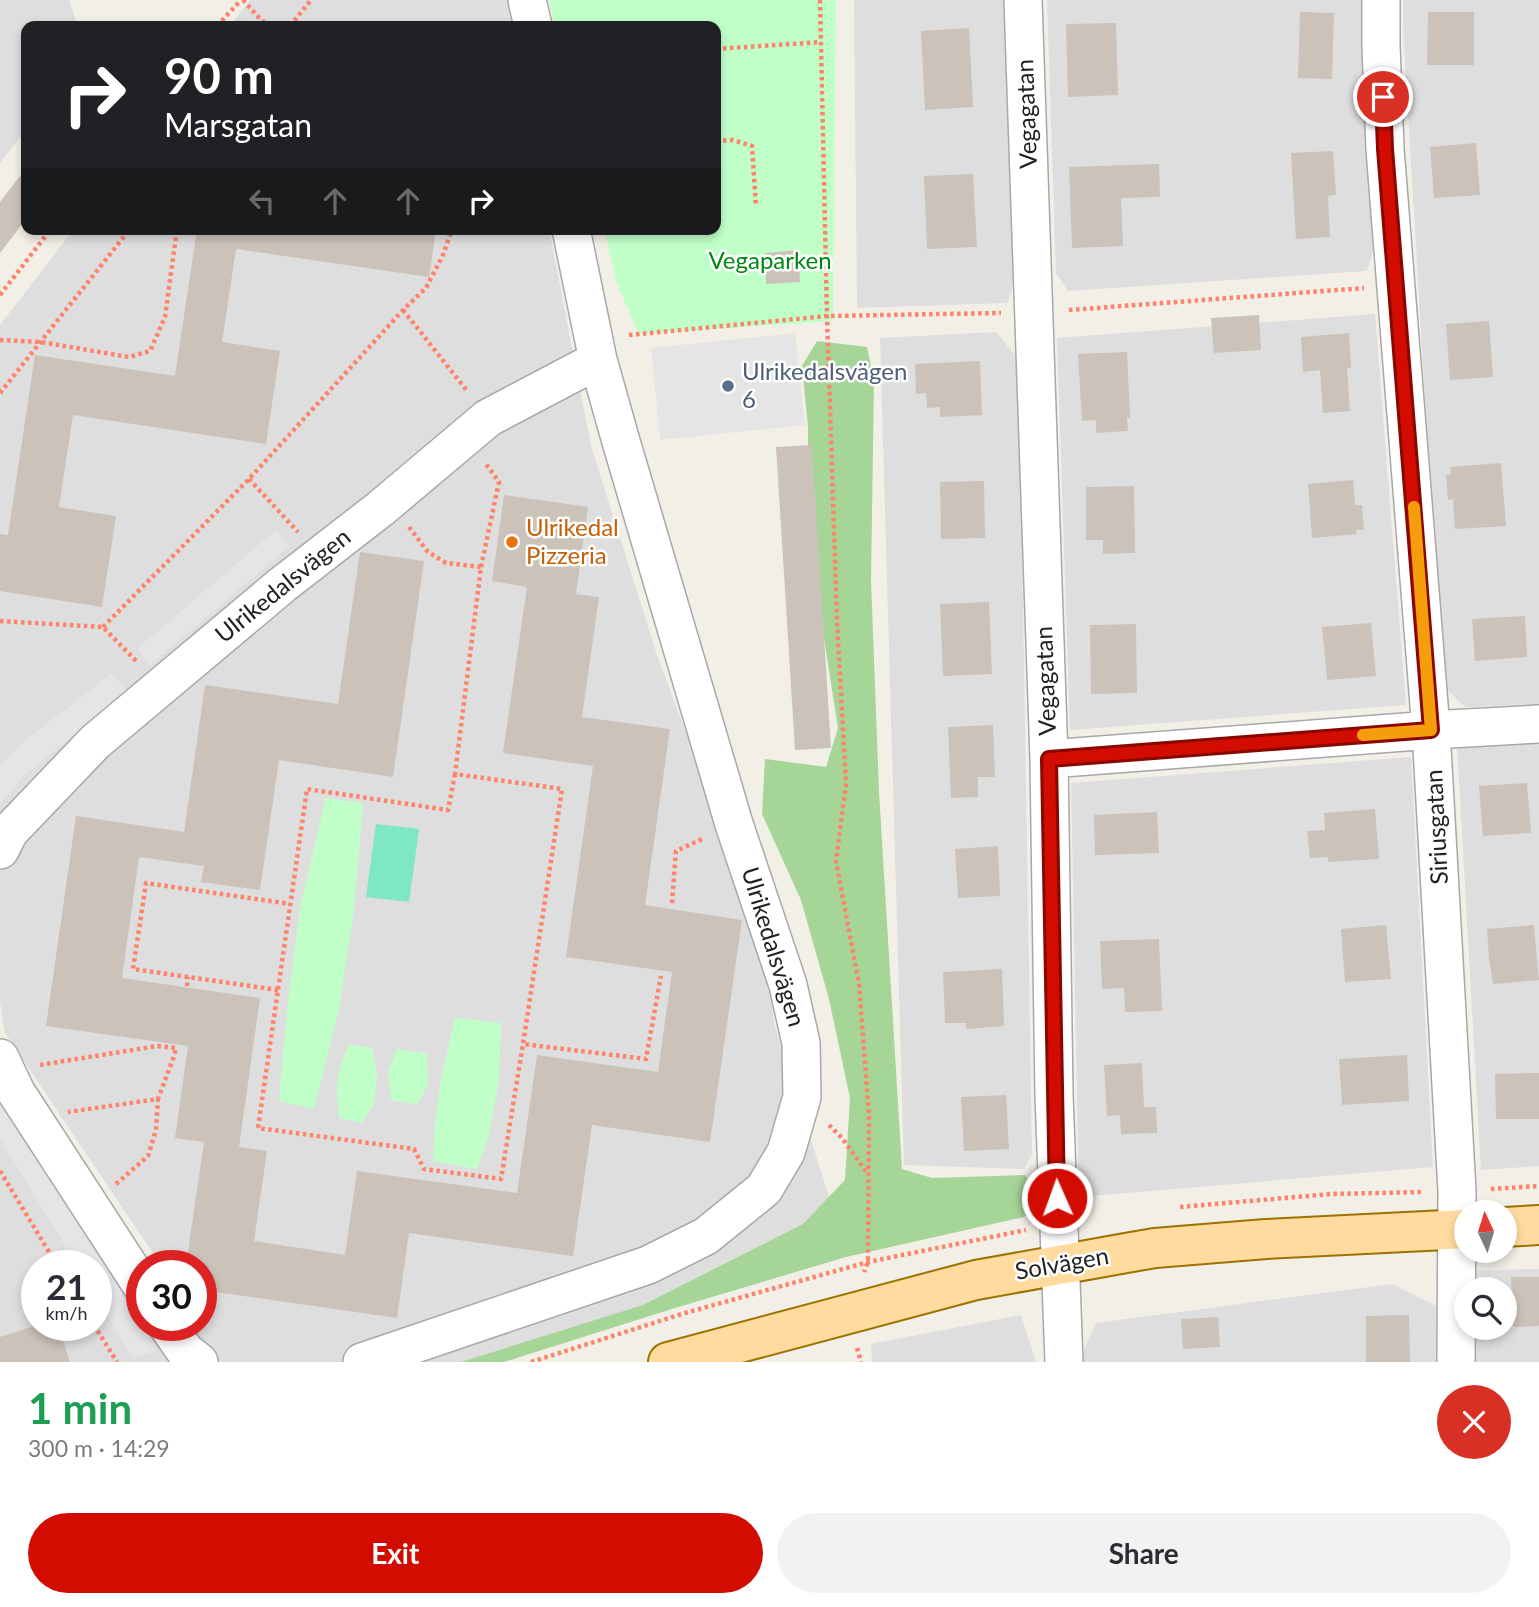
<!DOCTYPE html>
<html lang="en">
<head>
<meta charset="utf-8">
<style>
  :root { --surface:#fff; --page:#f2f2f3; --text:#2b2b33; --muted:#7c7c81; --accent:#d20c00 }
  body { margin:0; font-family:Lato,sans-serif; background:var(--page); color:var(--text); height:100vh; display:flex; flex-direction:column; font-size:26px; white-space:nowrap }
  * { box-sizing:border-box; margin:0 }
  p { font-size:23px; color:var(--muted) }
  .icon { flex:none; width:38px; height:38px; fill:none; stroke:currentColor; stroke-width:2; stroke-linecap:round; stroke-linejoin:round }
  .map { position:relative; height:1362px; overflow:hidden }
  .drawer { display:flex; flex-direction:column; background:var(--surface); flex:1 }
  .drawer>* { flex:none }
  .top-card { position:absolute; left:21px; top:21px; width:700px; height:214px; border-radius:14px; box-shadow:0 4px 10px #0003; background:#202124; color:#fff; overflow:hidden }
  .needle { width:46px; rotate:356deg }
  .controls { position:absolute; left:1454px; top:1200px; display:grid; gap:14px }
  .controls a { display:grid; place-items:center; width:63px; height:63px; border-radius:50%; background:var(--surface); box-shadow:0 4px 10px #0003; font-size:35px }
  .speed { position:absolute; left:21px; top:1250px; display:flex; gap:14px; font-size:35px; font-weight:700; text-align:center }
  .speed>* { display:grid; place-content:center; width:91px; height:91px; border-radius:50%; background:var(--surface); box-shadow:0 4px 10px #0003; line-height:1 }
  .speed small { font-size:18px; font-weight:400 }
  .speed .limit { border:10px solid #d22; background:#fff; color:#111 }
  .pin { position:absolute; display:grid; place-items:center; width:60px; height:60px; color:#fff; margin:-30px; border:4px solid #fff; border-radius:50%; box-shadow:0 2px 7px #0007 }
  .me { position:absolute; width:77px; margin:-38px; rotate:358deg; stroke-linejoin:round; filter:drop-shadow(0 0 5px #0008) }
  .turn { display:flex; align-items:center; gap:24px; height:147px; padding:0 28px; font-size:32px }
  .turn .icon { width:91px; height:91px; stroke-width:2.5 }
  .turn b { display:block; font-size:49px; line-height:60px }
  .lanes { display:flex; align-items:center; height:66px; padding:0 28px; background:#0003; justify-content:center; gap:35px; direction:ltr }
  .lanes .off { opacity:.35 }
  .round { display:grid; place-items:center; flex:none; width:74px; height:74px; border-radius:37px; background:var(--page) }
  .summary { display:flex; align-items:center; justify-content:space-between; height:119px; padding:0 28px }
  h1 { font-size:42px; font-weight:700; line-height:52px; color:#1e9e55 }
  .primary-button { display:flex; gap:14px; margin-top:auto; padding:14px 28px }
  .primary-button a { flex:1; height:80px; border-radius:42px; background:var(--accent); color:#fff; font-size:28px; font-weight:700; line-height:80px; text-align:center }
  .primary-button a+a { background:var(--page); color:var(--text) }
  .map>svg:first-child { display:block }
  .residential { fill:#dfdede; fill-rule:evenodd }
  .forest { fill:#a6d598 }
  .park { fill:#c1ffc9 }
  .pitch { fill:#7ee8c5 }
  .parking { fill:#e5e5e5 }
  .building { fill:#cbc2b9 }
  .lines { fill:none; stroke-linecap:round; stroke-linejoin:round }
  .minor-casing { stroke:#a8a8a8; stroke-width:40 }
  .major-casing { stroke:#9e7200; stroke-width:42 }
  .path { stroke:#ff826b; stroke-width:4.5; stroke-dasharray:3.5 3.5; stroke-linecap:butt }
  .minor { stroke:#fff; stroke-width:37 }
  .major { stroke:#ffdb9f; stroke-width:38 }
  .route-casing { stroke:#880800; stroke-width:18 }
  .route { stroke:#d20c00; stroke-width:12 }
  .slow { stroke:#f59e0b; stroke-width:12 }
  .service-dot { fill:#5c6f8a; stroke:#fff; stroke-width:2.5 }
  .food-dot { fill:#e8710a; stroke:#fff; stroke-width:2.5 }
  .labels { text-anchor:middle; stroke-width:5; stroke-linejoin:round; paint-order:stroke }
  .street-label { font-size:24px; fill:#212121; stroke:#fff }
  .park-label { font-size:24px; fill:#018814; stroke:#fff }
  .service-label { font-size:24px; fill:#4e5e75; stroke:#fff; text-anchor:start }
  .food-label { font-size:24px; fill:#c56008; stroke:#fff; text-anchor:start }
</style>
</head>
<body>
<div class="map">
<svg width="1539" height="1362" viewBox="0 0 1539 1362">
  <rect width="100%" height="100%" fill="#f2efe7"/>
  <path class="residential" d="M 0,0 L 69,0 L 78,26 L 26,26 L 26,130 L 0,163 Z
    M 250,0 L 508,0 L 513,26 L 230,26 Z
    M 854,0 L 1005,0 L 1018,274 L 1007,303 L 857,308 Z
    M 1047,0 L 1374,0 L 1378,235 L 1367,271 L 1068,291 L 1056,273 Z
    M 1403,0 L 1539,0 L 1539,704 L 1465,707 L 1442,685 L 1403,28 Z
    M 74,229 L 549,229 L 591,446 L 657,655 L 767,950 L 774,1024 L 845,1247 L 478,1362 L 211,1362 L 192,1325 L 201,1325 L 201,1265 L 161,1265 L 5,1033 L 0,1001 L 0,325 Z
    M 1375,314 L 1406,705 L 1070,730 L 1057,338 Z
    M 996,332 L 1019,360 L 1032,1154 L 1024,1169 L 904,1165 L 880,338 Z
    M 1539,743 L 1539,1166 L 1481,1170 L 1457,745 Z
    M 1411,757 L 1433,1167 L 1079,1197 L 1071,783 Z
    M 0,1074 L 142,1308 L 142,1325 L 152,1325 L 175,1362 L 0,1362 ZM 37,1265 L 96,1265 L 96,1325 L 37,1325 Z
    M 1539,1269 L 1539,1362 L 1467,1362 L 1467,1328 L 1505,1328 L 1505,1290 L 1467,1290 L 1467,1271 Z
    M 1392,1284 L 1436,1306 L 1436,1362 L 1084,1362 L 1083,1352 L 1096,1323 Z
    M 1021,1315 L 1036,1362 L 872,1362 L 871,1344 Z"/>
  <path class="forest" d="M 817,341 L 867,347 L 874,380 L 871,580 L 879,792 L 902,1169 L 932,1178 L 1025,1175 L 1042,1199 L 1024,1217 L 846,1257 L 675,1308 L 504,1362 L 461,1362 L 643,1305 L 803,1224 L 845,1180 L 850,1098 L 829,999 L 801,900 L 762,814 L 765,759 L 826,767 L 838,728 L 819,606 L 808,505 L 808,427 L 802,366 Z"/>
  <path class="park" d="M 549,0 L 836,0 L 833,321 L 639,334 L 617,284 L 604,229 L 716,229 L 716,26 L 555,26 Z
    M 326,798 L 363,803 L 354,908 L 339,1009 L 314,1109 L 279,1101 L 288,1001 L 301,903 Z
    M 455,1018 L 501,1023 L 499,1079 L 489,1135 L 477,1169 L 433,1161 L 436,1114 L 442,1075 Z
    M 349,1045 L 372,1048 L 377,1077 L 374,1103 L 362,1123 L 339,1118 C 336,1087 335,1074 349,1045 Z
    M 397,1049 L 427,1054 L 428,1085 L 417,1104 L 391,1100 L 388,1072 Z"/>
  <path class="pitch" d="M 376,824 L 419,829 L 409,902 L 366,897 Z"/>
  <path class="parking" d="M 795,333 L 805,425 L 660,440 L 651,348 Z
    M 276,530 L 290,546 L 150,665 L 137,649 Z
    M 111,674 L 128,691 L 22,777 L 0,805 L 0,766 L 3,762 L 22,743 Z
    M 0,1098 L 158,1350 L 133,1358 L 96,1297 L 96,1265 L 77,1265 L 0,1139 Z"/>
  <path class="building" d="M 1300,12 L 1334,13 L 1332,79 L 1298,78 Z
    M 1428,12 L 1474,12 L 1474,65 L 1427,65 Z
    M 1116,23 L 1118,95 L 1068,97 L 1066,24 Z
    M 969,28 L 973,107 L 925,110 L 921,31 Z
    M 1476,143 L 1480,195 L 1434,198 L 1430,147 Z
    M 1333,151 L 1336,195 L 1328,196 L 1330,237 L 1296,239 L 1291,153 Z
    M 1159,164 L 1160,197 L 1121,198 L 1123,246 L 1072,248 L 1069,167 Z
    M 26,168 L 26,219 L 0,253 L 0,202 Z
    M 973,174 L 977,247 L 927,249 L 924,176 Z
    M 197,229 L 436,229 L 429,277 L 236,249 L 222,342 L 280,351 L 266,444 L 73,415 L 59,507 L 116,516 L 102,607 L 0,591 L 0,534 L 8,535 L 35,355 L 175,376 Z
    M 798,250 L 800,282 L 766,284 L 765,253 Z
    M 1259,315 L 1261,350 L 1214,353 L 1211,318 Z
    M 1489,321 L 1493,377 L 1450,380 L 1446,324 Z
    M 1349,333 L 1351,368 L 1347,368 L 1350,411 L 1323,413 L 1320,370 L 1303,372 L 1301,337 Z
    M 1127,352 L 1130,418 L 1127,418 L 1128,431 L 1096,433 L 1096,420 L 1082,421 L 1078,354 Z
    M 980,361 L 982,415 L 940,417 L 940,407 L 927,408 L 926,393 L 916,394 L 915,364 Z
    M 812,445 L 831,748 L 795,750 L 776,447 Z
    M 1501,463 L 1506,526 L 1455,529 L 1453,499 L 1448,500 L 1446,475 L 1451,474 L 1450,467 Z
    M 1353,480 L 1355,505 L 1362,505 L 1364,530 L 1356,530 L 1357,534 L 1312,538 L 1308,484 Z
    M 984,481 L 985,538 L 941,539 L 940,482 Z
    M 1134,486 L 1135,553 L 1103,554 L 1103,540 L 1086,540 L 1086,487 Z
    M 504,495 L 588,507 L 576,594 L 599,597 L 582,717 L 670,729 L 645,905 L 742,920 L 710,1142 L 592,1125 L 573,1256 L 409,1233 L 397,1318 L 201,1290 L 201,1265 L 186,1265 L 204,1142 L 175,1138 L 188,1046 L 46,1026 L 76,816 L 184,832 L 205,685 L 338,704 L 360,552 L 424,561 L 393,777 L 279,760 L 260,890 L 201,882 L 204,866 L 139,857 L 122,978 L 260,998 L 239,1147 L 267,1151 L 254,1241 L 345,1255 L 357,1171 L 517,1193 L 537,1055 L 658,1072 L 672,972 L 566,957 L 593,766 L 503,753 L 527,587 L 492,581 Z
    M 989,602 L 992,674 L 943,676 L 940,604 Z
    M 1525,616 L 1527,657 L 1475,661 L 1472,619 Z
    M 1371,623 L 1376,676 L 1327,680 L 1322,627 Z
    M 1136,624 L 1137,693 L 1091,694 L 1090,625 Z
    M 993,725 L 995,777 L 978,777 L 978,797 L 951,798 L 948,727 Z
    M 1527,783 L 1531,833 L 1483,836 L 1479,786 Z
    M 1375,809 L 1379,859 L 1328,862 L 1328,857 L 1310,858 L 1307,831 L 1325,830 L 1324,813 Z
    M 1157,812 L 1159,853 L 1095,855 L 1094,815 Z
    M 998,846 L 1000,896 L 958,898 L 955,849 Z
    M 1386,925 L 1391,979 L 1345,982 L 1341,929 Z
    M 1534,925 L 1539,980 L 1493,984 L 1489,959 L 1487,929 Z
    M 1159,939 L 1162,1011 L 1125,1012 L 1124,988 L 1102,989 L 1100,941 Z
    M 1002,969 L 1004,1026 L 966,1029 L 966,1023 L 945,1023 L 943,972 Z
    M 1407,1055 L 1409,1101 L 1342,1105 L 1339,1059 Z
    M 1142,1063 L 1144,1107 L 1156,1107 L 1157,1133 L 1121,1134 L 1120,1115 L 1107,1116 L 1104,1065 Z
    M 1539,1073 L 1539,1119 L 1496,1119 L 1495,1074 Z
    M 1006,1095 L 1009,1149 L 964,1151 L 961,1097 Z
    M 1511,1277 L 1539,1277 L 1539,1326 L 1513,1327 Z
    M 1409,1315 L 1410,1362 L 1366,1362 L 1366,1316 Z
    M 1218,1317 L 1220,1347 L 1183,1349 L 1181,1319 Z
    M 37,1325 L 58,1325 L 70,1362 L 0,1362 L 0,1337 Z"/>
  <g class="lines">
    <defs>
      <path id="minor" d="M 527,0 L 533,26
        M 1023,0 L 1049,759 L 1054,1095 L 1064,1362
        M 1381,0 L 1381,46 L 1385,149 L 1431,730 L 1457,1191 L 1456,1362
        M 1049,759 L 1431,730 L 1539,724
        M 0,850 L 9,832 L 95,742 L 282,585 L 380,509 L 488,418 L 598,360
        M 0,1058 L 16,1092 L 142,1286
        M 167,1325 L 185,1351 L 199,1362
        M 362,1362 L 648,1265 L 706,1236 L 764,1189 L 786,1152 L 802,1097 L 801,1043 L 788,985 L 734,824 L 620,438 L 598,360 L 571,229"/>
      <path id="major" d="M 1505,1227 L 1539,1225
        M 668,1362 L 976,1280 L 1126,1253 L 1155,1248 L 1266,1239 L 1466,1229"/>
    </defs>
    <use href="#minor" class="minor-casing"/>
    <use href="#major" class="major-casing"/>
    <path class="path" d="M 243,0 L 261,20 L 270,26
      M 820,0 L 827,316 L 837,621 L 846,784 L 836,861 L 859,984 L 869,1116 L 868,1262 L 864,1272
      M 217,26 L 241,0
      M 290,26 L 311,0
      M 716,49 L 821,42
      M 716,141 L 733,140 L 752,146 L 756,207
      M 0,295 L 51,229
      M 403,310 L 468,392
      M 1069,310 L 1364,288
      M 629,335 L 827,316 L 1001,313
      M 0,340 L 41,342 L 129,357 L 150,351 L 165,317 L 177,229
      M 0,393 L 130,229
      M 249,479 L 298,532
      M 409,527 L 428,552 L 446,563 L 481,567 L 455,774 L 562,789 L 523,1044 L 646,1059 L 661,976
      M 481,567 L 499,482 L 486,464
      M 0,621 L 103,627 L 138,663
      M 103,627 L 249,479 L 403,310 L 426,288 L 443,255 L 452,229
      M 455,774 L 448,810 L 307,789 L 258,1128 L 414,1149 L 424,1169 L 501,1179 L 523,1044
      M 672,903 L 676,851 L 702,839
      M 187,986 L 188,977
      M 278,990 L 133,969 L 146,883 L 290,904
      M 40,1065 L 157,1046 L 176,1048 L 173,1059 L 158,1099 L 68,1112
      M 829,1125 L 842,1138 L 867,1173
      M 0,1171 L 57,1265
      M 116,1184 L 148,1156 L 156,1130 L 158,1099
      M 1491,1189 L 1539,1186
      M 1180,1207 L 1331,1194 L 1423,1192
      M 94,1325 L 117,1362
      M 857,1348 L 861,1362
      M 531,1362 L 685,1313 L 868,1262 L 1026,1230"/>
    <use href="#minor" class="minor"/>
    <use href="#major" class="major"/>
  </g>
  <g class="lines">
    <defs>
      <path id="route" d="M 1057,1198 L 1049,759 L 1431,730 L 1385,149 L 1383,97"/>
    </defs>
    <use href="#route" class="route-casing"/>
    <use href="#route" class="route"/>
    <path class="slow" d="M 1363,735 L 1431,730 L 1414,507"/>
  </g>
  <circle class="service-dot" cx="728" cy="386" r="7"/>
  <circle class="food-dot" cx="512" cy="542" r="7"/>
  <g class="labels">
    <g class="street-label">
      <text transform="translate(1027 114) rotate(-92)" y="8">Vegagatan</text>
      <text transform="translate(283 586) rotate(-39)" y="8">Ulrikedalsvägen</text>
      <text transform="translate(1046 681) rotate(-92)" y="8">Vegagatan</text>
      <text transform="translate(1437 827) rotate(-93)" y="8">Siriusgatan</text>
      <text transform="translate(773 947) rotate(73)" y="8">Ulrikedalsvägen</text>
      <text transform="translate(1062 1264) rotate(-10)" y="8">Solvägen</text>
    </g>
    <g class="park-label">
      <text x="770" y="269">Vegaparken</text>
    </g>
    <g class="service-label">
      <text x="742" y="380">Ulrikedalsvägen<tspan x="742" dy="28">6</tspan></text>
    </g>
    <g class="food-label">
      <text x="526" y="536">Ulrikedal<tspan x="526" dy="28">Pizzeria</tspan></text>
    </g>
  </g>
</svg>
<div class="controls">
<a><svg class="needle" viewBox="-14 -14 28 28"><path d="M0-13l5 13h-10z" fill="#e53935"/><path d="M0 13l5-13h-10z" fill="#7c7c81"/></svg></a>
<a><svg class="icon" aria-label="search" viewBox="0 0 24 24"><circle cx="10" cy="10" r="6"/><path d="M15 15l6 6"/></svg></a>
</div>
<div class="speed"><div>21<small>km/h</small></div><div class="limit">30</div></div>
<div class="pin" style="left:1383px;top:97px;background:#d93025"><svg class="icon" aria-label="arrive" viewBox="0 0 24 24"><path d="M6 21V4h12l-3 4 3 4H6"/></svg></div>
<svg class="me" style="left:1057px;top:1198px" viewBox="-20 -20 40 40"><circle r="17" fill="#d20c00" stroke="#fff" stroke-width="3"/><path d="M0-11L8 9 0 5-8 9z" fill="#fff"/></svg>
<div class="top-card">
<div class="turn"><svg class="icon" aria-label="right" viewBox="0 0 24 24"><path d="M7 20v-9h11M14 6l5 5-5 5"/></svg><div><b>90 m</b>Marsgatan</div></div>
<div class="lanes"><svg class="icon off" aria-label="left" viewBox="0 0 24 24"><path d="M17 20v-9H6M10 6l-5 5 5 5"/></svg><svg class="icon off" aria-label="ahead" viewBox="0 0 24 24"><path d="M12 20V5M6 11l6-6 6 6"/></svg><svg class="icon off" aria-label="ahead" viewBox="0 0 24 24"><path d="M12 20V5M6 11l6-6 6 6"/></svg><svg class="icon" aria-label="right" viewBox="0 0 24 24"><path d="M7 20v-9h11M14 6l5 5-5 5"/></svg></div>
</div>
</div>
<section class="drawer">
<div class="summary"><div><h1>1 min</h1><p>300 m · 14:29</p></div><a class="round" style="background:#d93025;color:#fff"><svg class="icon" aria-label="close" viewBox="0 0 24 24"><path d="M6 6l12 12M18 6L6 18"/></svg></a></div>
<div class="primary-button"><a>Exit</a><a>Share</a></div>
</section>
</body>
</html>
